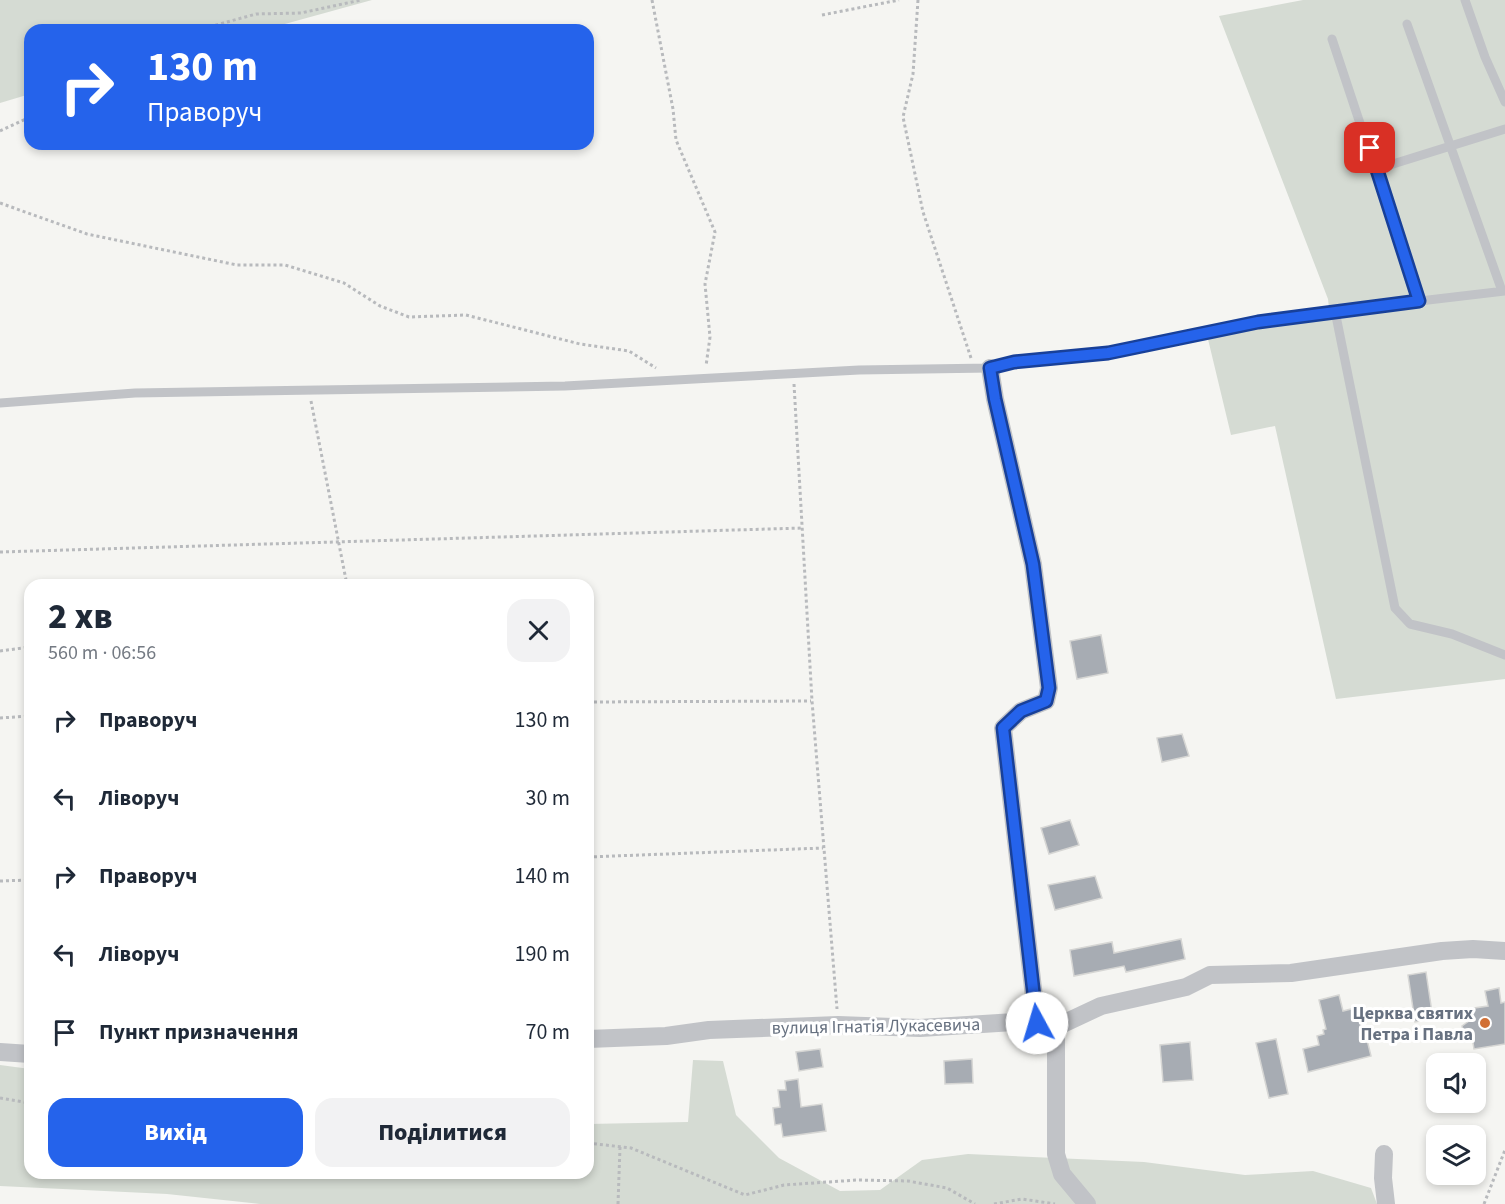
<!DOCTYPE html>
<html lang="uk">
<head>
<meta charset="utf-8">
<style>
  :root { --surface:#fff; --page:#f2f2f3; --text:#1f2937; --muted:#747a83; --accent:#2563eb }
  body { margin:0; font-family:"Source Sans 3",sans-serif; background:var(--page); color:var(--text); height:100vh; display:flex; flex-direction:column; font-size:22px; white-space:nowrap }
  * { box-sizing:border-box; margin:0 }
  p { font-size:20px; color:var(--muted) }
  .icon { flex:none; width:33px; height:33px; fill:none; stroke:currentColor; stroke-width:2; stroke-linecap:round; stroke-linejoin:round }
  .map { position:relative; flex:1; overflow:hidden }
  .panel { position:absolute; left:24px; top:579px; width:570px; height:600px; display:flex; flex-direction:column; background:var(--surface); border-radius:18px; box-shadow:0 3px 9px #0003 }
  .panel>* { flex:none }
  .guide { position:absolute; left:24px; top:24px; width:570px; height:126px; border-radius:18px; box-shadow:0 3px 9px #0003; background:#2563eb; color:#fff; overflow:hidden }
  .buttons { position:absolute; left:1426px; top:1053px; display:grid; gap:12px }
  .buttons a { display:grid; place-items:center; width:60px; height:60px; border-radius:12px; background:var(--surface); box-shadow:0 3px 9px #0003; font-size:30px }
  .pin { position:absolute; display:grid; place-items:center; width:51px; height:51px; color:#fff; margin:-26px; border-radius:12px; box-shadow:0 3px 9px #0006 }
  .me { position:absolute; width:66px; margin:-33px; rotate:354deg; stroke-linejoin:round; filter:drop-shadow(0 0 4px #0008) }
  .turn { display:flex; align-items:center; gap:21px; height:126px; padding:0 24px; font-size:27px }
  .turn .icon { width:78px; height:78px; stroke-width:2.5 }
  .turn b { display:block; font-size:42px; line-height:51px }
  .round { display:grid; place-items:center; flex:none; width:63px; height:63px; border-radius:18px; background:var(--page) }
  .summary { display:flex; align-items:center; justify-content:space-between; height:102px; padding:0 24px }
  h1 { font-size:36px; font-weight:800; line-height:45px }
  .button { display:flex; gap:12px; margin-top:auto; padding:12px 24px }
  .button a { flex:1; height:69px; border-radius:18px; background:var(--accent); color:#fff; font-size:24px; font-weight:800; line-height:69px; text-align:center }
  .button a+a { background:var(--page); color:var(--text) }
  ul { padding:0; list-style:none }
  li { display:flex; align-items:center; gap:18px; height:78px; padding:0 24px }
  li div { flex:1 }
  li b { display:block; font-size:22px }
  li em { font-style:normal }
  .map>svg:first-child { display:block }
  .green { fill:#d5dbd3 }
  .building { fill:#a7acb3; stroke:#d6d6d4; stroke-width:1.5 }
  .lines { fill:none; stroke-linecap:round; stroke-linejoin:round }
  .path { stroke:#b8babd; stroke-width:3; stroke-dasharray:3 3; stroke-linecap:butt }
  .lane { stroke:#c1c3c7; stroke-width:9 }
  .street { stroke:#c1c3c7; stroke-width:18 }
  .route-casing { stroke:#184099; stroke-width:15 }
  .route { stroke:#2563eb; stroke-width:10 }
  .poi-dot { fill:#d17036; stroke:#fff; stroke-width:2 }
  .labels { text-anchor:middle; stroke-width:6; stroke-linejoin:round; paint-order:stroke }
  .poi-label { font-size:18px; font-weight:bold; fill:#677180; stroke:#fff; text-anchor:end }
  .street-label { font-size:18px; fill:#677180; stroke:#fff }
</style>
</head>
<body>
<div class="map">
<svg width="1505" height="1204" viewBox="0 0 1505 1204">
  <rect width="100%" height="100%" fill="#f5f5f2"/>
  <path class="green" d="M 0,0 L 372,0 L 263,30 L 30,30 L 30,94 L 0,103 Z
    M 1303,0 L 1505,0 L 1505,679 L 1336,699 L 1275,426 L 1231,435 L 1207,335 L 1330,317 L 1328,299 L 1219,16 Z
    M 693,1060 L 723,1061 L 736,1115 L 779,1158 L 840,1191 L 880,1190 L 922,1160 L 968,1154 L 1144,1162 L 1245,1175 L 1313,1171 L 1371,1188 L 1377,1204 L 260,1204 L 167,1194 L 0,1186 L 0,1065 L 30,1069 L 30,1173 L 588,1173 L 588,1124 L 688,1122 Z"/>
  <path class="building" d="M 1101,635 L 1108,673 L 1077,679 L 1070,641 Z
    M 1182,734 L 1189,756 L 1162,762 L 1157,738 Z
    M 1070,820 L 1079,845 L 1049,854 L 1041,828 Z
    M 1095,876 L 1102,898 L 1055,910 L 1048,885 Z
    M 1181,939 L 1185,959 L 1126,972 L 1124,966 L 1074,976 L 1070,950 L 1112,942 L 1114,953 Z
    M 1426,972 L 1433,1019 L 1415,1022 L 1408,975 Z
    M 1499,988 L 1501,1003 L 1505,1002 L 1505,1044 L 1474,1049 L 1472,1037 L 1464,1033 L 1462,1026 L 1469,1021 L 1467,1009 L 1488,1006 L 1485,991 Z
    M 1339,995 L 1343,1011 L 1359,1007 L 1371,1056 L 1308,1072 L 1303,1049 L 1319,1045 L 1317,1036 L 1324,1034 L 1323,1030 L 1326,1029 L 1319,1000 Z
    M 1276,1039 L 1288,1094 L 1269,1098 L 1256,1043 Z
    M 1190,1042 L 1193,1080 L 1163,1082 L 1160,1045 Z
    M 820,1049 L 823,1067 L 799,1071 L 796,1052 Z
    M 972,1059 L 973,1083 L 945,1084 L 944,1061 Z
    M 798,1079 L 801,1107 L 822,1104 L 826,1131 L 783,1137 L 781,1124 L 775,1125 L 773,1108 L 780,1107 L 778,1090 L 786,1090 L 785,1081 Z"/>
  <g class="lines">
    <path class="path" d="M 652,0 L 673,109 L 676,140 L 715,232 L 705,284 L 710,337 L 706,366
      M 918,0 L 913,74 L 903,117 L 923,212 L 971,358
      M 822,15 L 899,0
      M 198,30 L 256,14 L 301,13 L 361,0
      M 0,131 L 30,117
      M 0,203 L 87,234 L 237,265 L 285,265 L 344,283 L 380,306 L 409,317 L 466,315 L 580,344 L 629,351 L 656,368
      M 794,384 L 812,701 L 837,1009
      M 311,401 L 347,585
      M 0,552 L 802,528
      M 0,651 L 30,647
      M 588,702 L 811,701
      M 0,718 L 30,716
      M 588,857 L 823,848
      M 0,881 L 30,880
      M 0,1098 L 30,1103
      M 588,1143 L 631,1148 L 745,1195 L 784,1185 L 857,1180 L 908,1181 L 947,1188 L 975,1204
      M 618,1204 L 620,1147
      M 994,1204 L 1022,1199 L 1055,1204
      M 1484,1204 L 1505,1150"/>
    <path class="lane" d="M 1465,0 L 1485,57 L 1505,102
      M 1407,24 L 1502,291
      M 1332,39 L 1419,301
      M 1377,169 L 1505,129
      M 1335,311 L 1505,291
      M 0,403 L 135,393 L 565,386 L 859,370 L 990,368 L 1014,361 L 1108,353 L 1259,322 L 1335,311 L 1395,608 L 1410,624 L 1452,634 L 1505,655"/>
    <path class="street" d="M 990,368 L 995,399 L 1033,564 L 1049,688 L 1046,701 L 1021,711 L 1003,728 L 1037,1023
      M 1056,1027 L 1056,1154 L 1062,1174 L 1087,1204
      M 588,1039 L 666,1036 L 709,1030 L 838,1025 L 920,1028 L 1029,1021 L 1056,1027 L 1101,1006 L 1186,987 L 1210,975 L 1291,973 L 1442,951 L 1473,949 L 1505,951
      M 0,1052 L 30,1054
      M 1384,1154 L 1383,1178 L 1386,1204"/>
  </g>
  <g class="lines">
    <defs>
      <path id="route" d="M 1037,1023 L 1003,728 L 1021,711 L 1046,701 L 1049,688 L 1033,564 L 995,399 L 990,368 L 1014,362 L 1108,353 L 1258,322 L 1419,301 L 1370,148"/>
    </defs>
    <use href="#route" class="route-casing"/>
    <use href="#route" class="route"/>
  </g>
  <circle class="poi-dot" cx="1485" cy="1023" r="6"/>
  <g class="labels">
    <g class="poi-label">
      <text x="1473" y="1019">Церква святих<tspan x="1473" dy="21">Петра і Павла</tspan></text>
    </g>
    <g class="street-label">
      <text transform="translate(876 1026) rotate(-1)" y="6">вулиця Ігнатія Лукасевича</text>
    </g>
  </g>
</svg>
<div class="buttons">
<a><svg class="icon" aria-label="sound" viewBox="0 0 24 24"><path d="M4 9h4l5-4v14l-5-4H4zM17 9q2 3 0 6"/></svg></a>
<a><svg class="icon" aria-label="layers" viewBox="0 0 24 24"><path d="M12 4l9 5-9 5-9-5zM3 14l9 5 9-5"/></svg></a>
</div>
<div class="pin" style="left:1370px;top:148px;background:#d93025"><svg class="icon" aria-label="arrive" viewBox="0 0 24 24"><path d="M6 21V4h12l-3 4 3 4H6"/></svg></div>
<svg class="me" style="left:1037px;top:1023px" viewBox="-20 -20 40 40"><circle r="19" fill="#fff"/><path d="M0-13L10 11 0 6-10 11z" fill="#2563eb"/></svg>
<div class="guide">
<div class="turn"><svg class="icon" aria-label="right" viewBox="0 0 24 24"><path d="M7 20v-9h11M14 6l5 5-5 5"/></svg><div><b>130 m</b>Праворуч</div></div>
</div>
<section class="panel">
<div class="summary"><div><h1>2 хв</h1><p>560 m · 06:56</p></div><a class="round"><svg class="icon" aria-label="close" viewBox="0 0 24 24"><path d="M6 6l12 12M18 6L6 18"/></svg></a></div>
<ul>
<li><svg class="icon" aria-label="right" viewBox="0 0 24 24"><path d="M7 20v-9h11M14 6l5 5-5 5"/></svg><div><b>Праворуч</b></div><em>130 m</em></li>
<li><svg class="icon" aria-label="left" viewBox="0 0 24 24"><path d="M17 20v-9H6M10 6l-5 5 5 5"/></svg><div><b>Ліворуч</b></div><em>30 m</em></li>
<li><svg class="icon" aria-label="right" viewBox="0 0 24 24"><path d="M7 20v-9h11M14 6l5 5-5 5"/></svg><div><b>Праворуч</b></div><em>140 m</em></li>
<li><svg class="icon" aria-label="left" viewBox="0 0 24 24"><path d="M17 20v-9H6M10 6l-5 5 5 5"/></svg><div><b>Ліворуч</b></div><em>190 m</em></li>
<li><svg class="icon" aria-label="arrive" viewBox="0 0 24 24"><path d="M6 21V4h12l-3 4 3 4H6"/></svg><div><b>Пункт призначення</b></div><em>70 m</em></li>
</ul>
<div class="button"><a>Вихід</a><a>Поділитися</a></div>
</section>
</div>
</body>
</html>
